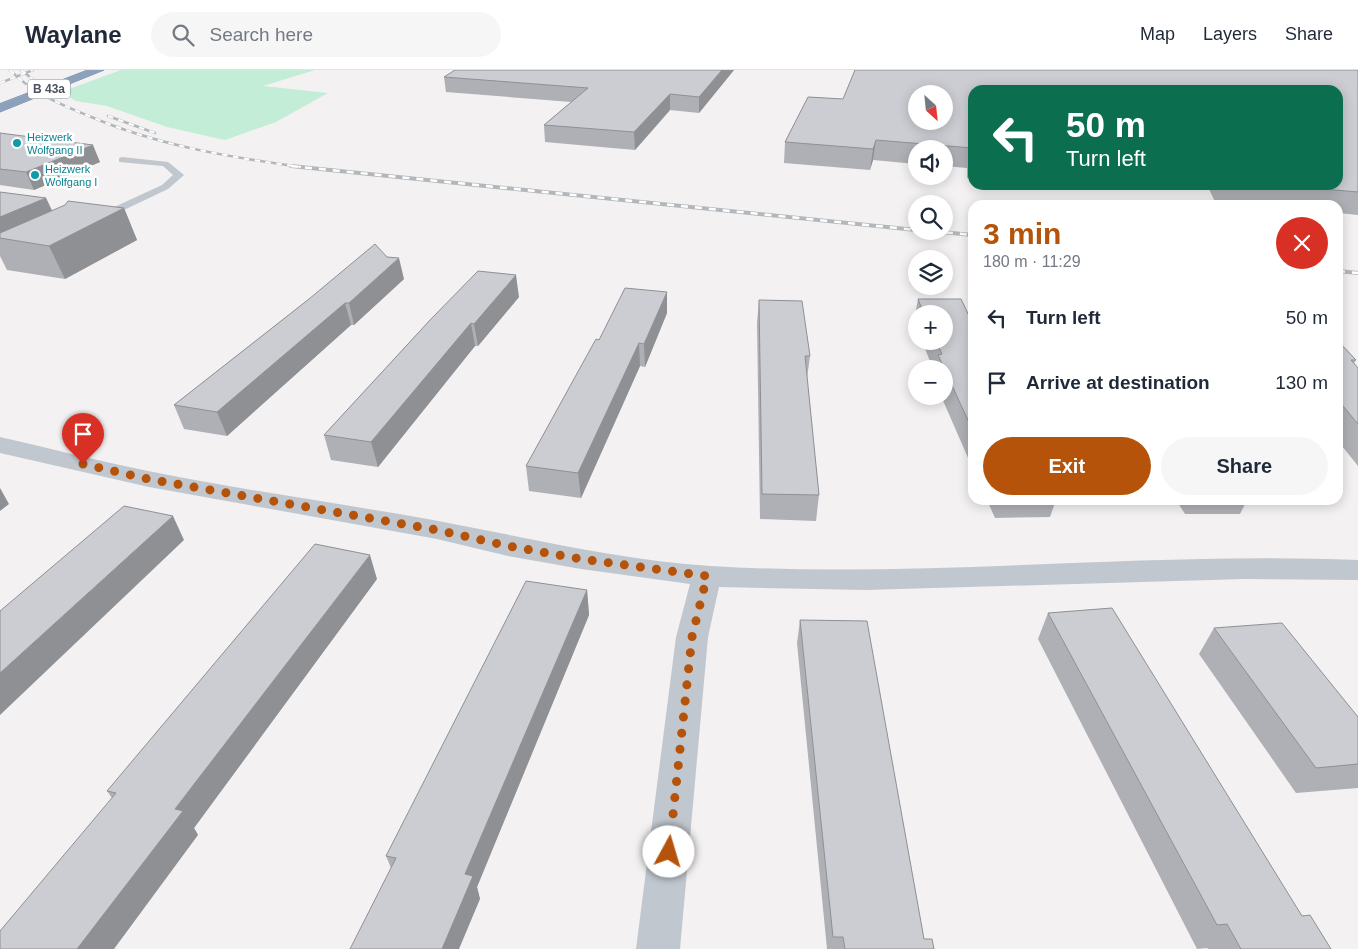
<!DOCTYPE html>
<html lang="en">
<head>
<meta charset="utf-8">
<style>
  :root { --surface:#fff; --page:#f6f6f7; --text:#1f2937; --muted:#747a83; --line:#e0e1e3; --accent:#b45309 }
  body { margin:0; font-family:Helvetica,sans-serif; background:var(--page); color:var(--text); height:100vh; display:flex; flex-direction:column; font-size:19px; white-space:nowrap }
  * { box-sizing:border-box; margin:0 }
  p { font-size:16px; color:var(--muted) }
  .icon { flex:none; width:28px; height:28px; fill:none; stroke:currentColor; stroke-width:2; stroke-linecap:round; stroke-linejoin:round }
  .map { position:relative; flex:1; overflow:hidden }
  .panel { position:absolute; left:968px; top:130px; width:375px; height:305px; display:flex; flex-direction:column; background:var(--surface); border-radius:15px; box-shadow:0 2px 12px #0003 }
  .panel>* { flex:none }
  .guide { position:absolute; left:968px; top:15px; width:375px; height:105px; border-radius:15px; box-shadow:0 2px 12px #0003; background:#0b6e4f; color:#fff; overflow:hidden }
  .needle { width:32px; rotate:153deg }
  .fabs { position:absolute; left:908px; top:15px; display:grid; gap:10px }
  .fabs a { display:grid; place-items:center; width:45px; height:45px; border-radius:50%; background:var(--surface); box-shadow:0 2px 12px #0003; font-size:25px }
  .pin { position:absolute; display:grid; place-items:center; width:42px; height:42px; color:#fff; margin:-51px -21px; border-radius:50% 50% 50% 0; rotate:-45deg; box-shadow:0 0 5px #0007 }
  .pin .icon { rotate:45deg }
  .me { position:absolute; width:55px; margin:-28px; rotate:6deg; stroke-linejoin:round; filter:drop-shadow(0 0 4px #0008) }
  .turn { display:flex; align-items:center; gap:18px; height:105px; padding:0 15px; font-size:22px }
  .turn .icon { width:65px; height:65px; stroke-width:2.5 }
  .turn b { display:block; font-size:35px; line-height:42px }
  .round { display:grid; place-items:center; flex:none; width:52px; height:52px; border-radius:26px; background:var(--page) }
  .head { display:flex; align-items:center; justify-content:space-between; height:85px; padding:0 15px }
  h1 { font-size:30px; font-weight:800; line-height:38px; color:var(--accent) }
  .primary-button { display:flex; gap:10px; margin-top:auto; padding:10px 15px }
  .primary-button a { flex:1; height:58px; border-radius:30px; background:var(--accent); color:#fff; font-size:20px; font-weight:800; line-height:58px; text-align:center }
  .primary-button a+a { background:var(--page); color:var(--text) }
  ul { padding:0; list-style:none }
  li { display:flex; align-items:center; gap:15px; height:65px; padding:0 15px }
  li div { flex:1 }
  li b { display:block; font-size:19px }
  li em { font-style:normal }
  header { display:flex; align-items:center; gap:30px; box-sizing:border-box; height:70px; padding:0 25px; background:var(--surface); border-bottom:1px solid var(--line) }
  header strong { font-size:24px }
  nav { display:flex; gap:28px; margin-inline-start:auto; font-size:18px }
  .search { width:350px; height:45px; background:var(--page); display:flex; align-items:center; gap:12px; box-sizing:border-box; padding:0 18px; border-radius:28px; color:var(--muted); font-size:19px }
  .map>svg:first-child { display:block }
  .green { fill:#c3edd6 }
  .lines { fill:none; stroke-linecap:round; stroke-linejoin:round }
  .highway-casing { stroke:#778ca8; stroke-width:1 }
  .lane { fill:#c0c7ce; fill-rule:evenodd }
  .street { fill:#c0c7ce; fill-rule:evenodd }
  .highway { fill:#8ca1bc; fill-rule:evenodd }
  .rail-far1-casing { stroke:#b3b6bb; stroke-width:2.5 }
  .rail-casing { stroke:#b3b6bb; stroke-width:4 }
  .rail-far1 { stroke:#fff; stroke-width:2; stroke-dasharray:5.5; stroke-linecap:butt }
  .rail { stroke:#fff; stroke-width:2.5; stroke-dasharray:7; stroke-linecap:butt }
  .wall { fill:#afb0b5; fill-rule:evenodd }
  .shaded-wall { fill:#8e9094 }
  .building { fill:#cbcdd3; stroke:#8e9094; fill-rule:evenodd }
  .route { stroke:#b45309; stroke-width:9; stroke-dasharray:0 16.2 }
  .culture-dot { fill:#0f9aa8; stroke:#fff; stroke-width:2 }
  .labels { text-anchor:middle; stroke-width:5; stroke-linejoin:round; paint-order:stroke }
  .far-culture-label { font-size:11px; fill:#0d838f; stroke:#fff; text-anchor:start }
  .shield { fill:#fff; stroke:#80878e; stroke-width:1 }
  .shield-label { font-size:12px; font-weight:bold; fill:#4a535d }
</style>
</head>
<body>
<header>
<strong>Waylane</strong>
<div class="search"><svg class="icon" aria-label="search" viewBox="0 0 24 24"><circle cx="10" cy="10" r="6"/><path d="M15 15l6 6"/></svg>Search here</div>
<nav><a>Map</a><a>Layers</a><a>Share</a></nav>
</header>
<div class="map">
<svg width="1358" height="879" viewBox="0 0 1358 879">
  <rect width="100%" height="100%" fill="#f3f1f1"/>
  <path class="green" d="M 121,0 L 315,0 L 263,16 L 328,23 L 276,52 L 225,70 L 167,57 L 107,36 L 76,31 L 61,22 Z"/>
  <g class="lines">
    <defs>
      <path id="highway" d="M 88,0 L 104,0 L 0,42 L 0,34 Z"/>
    </defs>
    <use href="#highway" class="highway-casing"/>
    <path class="lane" d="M 122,87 L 168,92 L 184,105 L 168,119 L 105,149 L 97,149 L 97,145 L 162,115 L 173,105 L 163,96 L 119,92 L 119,88 Z"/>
    <path class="street" d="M 0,367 C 49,378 98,391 148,401 C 242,420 338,433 433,450 C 525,467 617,490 711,496 C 927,509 1142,481 1358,490 L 1358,510 L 1244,509 L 866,520 L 719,517 L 708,567 L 680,879 L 636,879 L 676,567 L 690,514 L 581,499 L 508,486 L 437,469 L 149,417 L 0,383 Z"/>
    <use href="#highway" class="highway"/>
    <defs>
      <path id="rail-far1" d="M 10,0 C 32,23 60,34 89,46 C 156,75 228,87 301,97
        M 21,0 L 44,18
        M 0,13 L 33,0
        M 108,46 L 155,63"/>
      <path id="rail" d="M 291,96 L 916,160
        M 932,161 L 972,165
        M 1338,201 L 1358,203"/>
    </defs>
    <use href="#rail-far1" class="rail-far1-casing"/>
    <use href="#rail" class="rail-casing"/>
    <use href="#rail-far1" class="rail-far1"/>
    <use href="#rail" class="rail"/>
  </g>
  <path class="wall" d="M 455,0 L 734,0 L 699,43 L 670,40 L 635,80 L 545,72 L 544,55 L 571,32 L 446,22 L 444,7 Z
    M 855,0 L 1358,0 L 1358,145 L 1338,143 L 1338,135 L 1246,135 L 1215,132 L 1209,119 L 1161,115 L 1338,115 L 1338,20 L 972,20 L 972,108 L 967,108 L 967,98 L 944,96 L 944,79 L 916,79 L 916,94 L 873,90 L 870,100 L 784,93 L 785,72 L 808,27 L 843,29 ZM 916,24 L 944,24 L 944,51 L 916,51 Z
    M 0,63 L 100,92 L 34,120 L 0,115 Z
    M 0,122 L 46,128 L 52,140 L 124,138 L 137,170 L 65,209 L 7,200 L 0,186 Z
    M 404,209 L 354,255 L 351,255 L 227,366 L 184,359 L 174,335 L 309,229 Z
    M 667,222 L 667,243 L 645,297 L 640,296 L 581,428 L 529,421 L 526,396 L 599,270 Z
    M 519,227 L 478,276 L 475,276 L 378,397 L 331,390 L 324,365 L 431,249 Z
    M 918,229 L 972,252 L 972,397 L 941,326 L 944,326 L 944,299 L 933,299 L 922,271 L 944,271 L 944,244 L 916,244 L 916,258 L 914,251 Z
    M 759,230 L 810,286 L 807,308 L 819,425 L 816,451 L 760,449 L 757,253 Z
    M 1338,271 L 1356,290 L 1354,293 L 1358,298 L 1358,396 L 1338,371 Z
    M 987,430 L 1056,430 L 1050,447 L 995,448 Z
    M 1176,430 L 1247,430 L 1240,444 L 1185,444 Z
    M 377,509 L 194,758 L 198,765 L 112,728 L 107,721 Z
    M 587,520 L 589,545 L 477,817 L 480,829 L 391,798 L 386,786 Z
    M 1048,543 L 1302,846 L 1331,879 L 1208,879 L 1207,878 L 1197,879 L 1038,569 Z
    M 800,550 L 924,869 L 934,879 L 827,879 L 797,573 Z
    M 1214,558 L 1358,647 L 1358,718 L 1296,723 L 1199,584 Z"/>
  <path class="shaded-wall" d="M 722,0 L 734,0 L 699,43 L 699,27 Z
    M 670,24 L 670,40 L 635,80 L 634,62 Z
    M 876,70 L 873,90 L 870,100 L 873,79 Z
    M 93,75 L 100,92 L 34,120 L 26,102 Z
    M 46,128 L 60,159 L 0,168 L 0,147 Z
    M 124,138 L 137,170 L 65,209 L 49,176 Z
    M 399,188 L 404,209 L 354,255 L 349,233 Z
    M 516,205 L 519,227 L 478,276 L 474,254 Z
    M 667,222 L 667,243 L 645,297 L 644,274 Z
    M 345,233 L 351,255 L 227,366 L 217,342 Z
    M 471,253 L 475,276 L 378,397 L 371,372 Z
    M 639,273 L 640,296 L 581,428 L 578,403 Z
    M 0,418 L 9,434 L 0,441 Z
    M 173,446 L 184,470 L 0,645 L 0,603 Z
    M 370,485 L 377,509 L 194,758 L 198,765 L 114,879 L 77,879 L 175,739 Z
    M 587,520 L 589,545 L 477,817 L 480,829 L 459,879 L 442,879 L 465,804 Z"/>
  <path class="building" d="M 455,0 L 722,0 L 699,27 L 670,24 L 634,62 L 544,55 L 588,18 L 444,7 Z
    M 855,0 L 1358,0 L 1358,122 L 1278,115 L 1338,115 L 1338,20 L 972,20 L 972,87 L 971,87 L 972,78 L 876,70 L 873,79 L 785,72 L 808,27 L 843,29 ZM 916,24 L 944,24 L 944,51 L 916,51 Z
    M 0,63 L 93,75 L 26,102 L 0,99 Z
    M 0,122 L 46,128 L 0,147 Z
    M 68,131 L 124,138 L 49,176 L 0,168 L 0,163 L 65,135 Z
    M 375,174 L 387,187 L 399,188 L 349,233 L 345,233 L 217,342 L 174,335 L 309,229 Z
    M 478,201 L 516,205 L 474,254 L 471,253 L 371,372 L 324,365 L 431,249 Z
    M 625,218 L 667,222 L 644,274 L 639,273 L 578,403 L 526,396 L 596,269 L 599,270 Z
    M 918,229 L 961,229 L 972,252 L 972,359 L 938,285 L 942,284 L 936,271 L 944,271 L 944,244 L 924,244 Z
    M 759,230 L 802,231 L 810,286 L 805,286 L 819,425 L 762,424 Z
    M 1338,271 L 1356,290 L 1351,290 L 1358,298 L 1358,354 L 1338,330 Z
    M 124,436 L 173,446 L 0,603 L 0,541 Z
    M 315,474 L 370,485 L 175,739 L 183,741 L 77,879 L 0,879 L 0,861 L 116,723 L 107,721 Z
    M 526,511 L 587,520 L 465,804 L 473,806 L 442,879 L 350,879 L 396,788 L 386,786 Z
    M 1112,538 L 1302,846 L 1310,845 L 1331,879 L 1241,879 L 1227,854 L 1217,855 L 1048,543 Z
    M 800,550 L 867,551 L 924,869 L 932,869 L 934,879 L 845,879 L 843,867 L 833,867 Z
    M 1282,553 L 1358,647 L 1358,694 L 1316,698 L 1214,558 Z"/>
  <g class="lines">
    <path class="route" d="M 83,394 L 148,409 L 437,460 L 508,476 L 581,489 L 707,506 L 692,567 L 669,782"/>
  </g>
  <g class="culture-dot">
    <circle cx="17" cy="73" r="5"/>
    <circle cx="35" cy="105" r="5"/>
  </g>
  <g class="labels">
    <g class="far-culture-label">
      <text x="27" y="71">Heizwerk<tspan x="27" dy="13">Wolfgang II</tspan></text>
      <text x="45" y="103">Heizwerk<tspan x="45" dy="13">Wolfgang I</tspan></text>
    </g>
    <rect class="shield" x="28" y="9.5" width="42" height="19" rx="4"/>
    <g class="shield-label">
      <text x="49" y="23">B 43a</text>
    </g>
  </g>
</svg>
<div class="fabs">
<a><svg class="needle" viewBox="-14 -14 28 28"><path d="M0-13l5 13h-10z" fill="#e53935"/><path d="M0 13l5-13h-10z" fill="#747a83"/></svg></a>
<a><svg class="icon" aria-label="sound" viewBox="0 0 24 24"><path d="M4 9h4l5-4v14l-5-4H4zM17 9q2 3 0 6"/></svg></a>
<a><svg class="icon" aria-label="search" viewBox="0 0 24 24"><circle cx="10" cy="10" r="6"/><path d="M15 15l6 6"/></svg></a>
<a><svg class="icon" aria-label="layers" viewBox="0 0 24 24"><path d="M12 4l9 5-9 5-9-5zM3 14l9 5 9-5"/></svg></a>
<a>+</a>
<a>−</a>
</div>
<div class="pin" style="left:83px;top:394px;background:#d93025"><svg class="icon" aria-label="arrive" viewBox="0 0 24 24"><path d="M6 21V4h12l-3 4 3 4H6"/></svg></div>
<svg class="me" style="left:669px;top:782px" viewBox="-20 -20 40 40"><circle r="19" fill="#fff"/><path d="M0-13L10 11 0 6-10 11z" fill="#b45309"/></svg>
<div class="guide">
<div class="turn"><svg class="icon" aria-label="left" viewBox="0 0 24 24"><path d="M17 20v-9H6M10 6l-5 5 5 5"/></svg><div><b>50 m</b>Turn left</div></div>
</div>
<section class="panel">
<div class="head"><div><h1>3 min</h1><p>180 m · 11:29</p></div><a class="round" style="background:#d93025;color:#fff"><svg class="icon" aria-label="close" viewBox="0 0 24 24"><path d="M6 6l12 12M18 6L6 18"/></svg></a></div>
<ul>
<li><svg class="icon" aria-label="left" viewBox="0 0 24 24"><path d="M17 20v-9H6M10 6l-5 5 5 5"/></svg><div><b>Turn left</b></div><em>50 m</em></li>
<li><svg class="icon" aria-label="arrive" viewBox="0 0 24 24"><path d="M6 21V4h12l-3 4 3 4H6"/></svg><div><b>Arrive at destination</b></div><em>130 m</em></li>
</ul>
<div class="primary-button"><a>Exit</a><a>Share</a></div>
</section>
</div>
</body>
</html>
